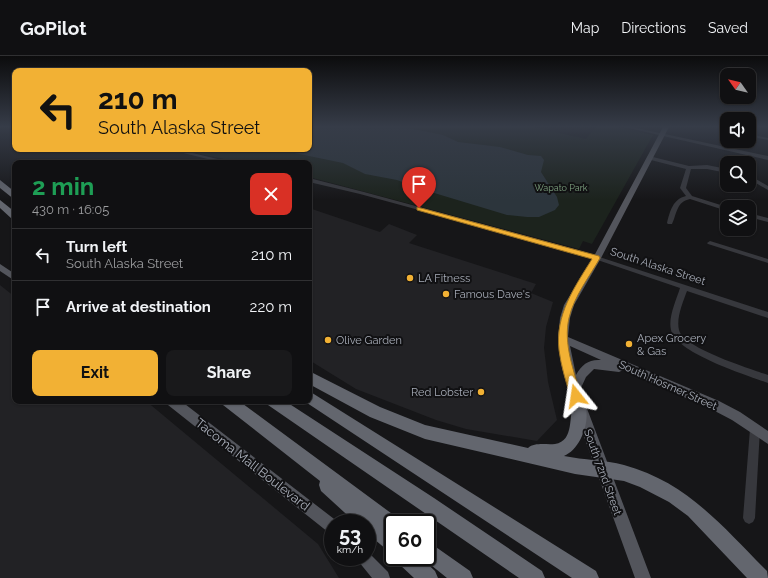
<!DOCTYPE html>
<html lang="en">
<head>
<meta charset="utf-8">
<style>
  :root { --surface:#101012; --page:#19191b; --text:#f1f3f6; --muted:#9c9d9f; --line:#303032; --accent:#f2b134 }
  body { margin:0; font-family:Raleway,sans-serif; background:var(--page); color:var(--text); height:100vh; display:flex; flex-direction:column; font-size:15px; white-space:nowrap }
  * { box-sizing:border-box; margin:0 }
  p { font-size:13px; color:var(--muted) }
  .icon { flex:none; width:22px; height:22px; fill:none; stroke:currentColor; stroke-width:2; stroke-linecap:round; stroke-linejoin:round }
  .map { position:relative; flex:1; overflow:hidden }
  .details { position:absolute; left:12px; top:104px; width:300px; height:244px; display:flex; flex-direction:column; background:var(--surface); border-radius:8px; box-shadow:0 1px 3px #0004,0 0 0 1px var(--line) }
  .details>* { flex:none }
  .guide { position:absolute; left:12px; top:12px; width:300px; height:84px; border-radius:8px; box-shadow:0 1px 3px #0004,0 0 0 1px var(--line); background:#f2b134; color:#111; overflow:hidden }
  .needle { width:26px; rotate:304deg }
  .controls { position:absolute; left:720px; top:12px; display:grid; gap:8px }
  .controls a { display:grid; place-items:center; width:36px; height:36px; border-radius:8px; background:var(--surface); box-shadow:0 1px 3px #0004,0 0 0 1px var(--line); font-size:20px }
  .speed { position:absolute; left:324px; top:458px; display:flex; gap:8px; font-size:20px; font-weight:700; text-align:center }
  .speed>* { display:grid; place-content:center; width:52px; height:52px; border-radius:50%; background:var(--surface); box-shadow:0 1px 3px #0004,0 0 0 1px var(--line); line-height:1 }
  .speed small { font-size:10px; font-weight:400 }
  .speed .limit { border:2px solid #111; border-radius:6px; background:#fff; color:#111 }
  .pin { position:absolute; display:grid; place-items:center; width:34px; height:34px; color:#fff; margin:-41px -17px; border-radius:50% 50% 50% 0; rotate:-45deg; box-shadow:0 0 4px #0007 }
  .pin .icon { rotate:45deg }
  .me { position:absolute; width:44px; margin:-22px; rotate:345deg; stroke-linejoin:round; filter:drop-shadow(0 0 3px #0008) }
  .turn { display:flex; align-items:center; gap:14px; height:84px; padding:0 20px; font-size:18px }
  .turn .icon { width:52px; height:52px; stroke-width:2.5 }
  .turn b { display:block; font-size:28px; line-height:34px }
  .round { display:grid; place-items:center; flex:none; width:42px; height:42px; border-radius:8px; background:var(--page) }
  .overview { display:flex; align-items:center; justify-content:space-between; height:68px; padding:0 20px }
  h1 { font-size:24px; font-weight:700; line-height:30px; color:#1e9e55 }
  .button { display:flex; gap:8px; margin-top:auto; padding:8px 20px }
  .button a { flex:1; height:46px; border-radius:8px; background:var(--accent); color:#111; font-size:16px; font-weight:700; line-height:46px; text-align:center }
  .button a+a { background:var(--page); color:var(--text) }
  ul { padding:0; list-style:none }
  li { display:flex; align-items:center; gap:12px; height:52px; padding:0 20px; border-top:1px solid var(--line) }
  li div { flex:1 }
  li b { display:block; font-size:15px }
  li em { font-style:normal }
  header { display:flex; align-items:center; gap:24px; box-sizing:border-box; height:56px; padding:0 20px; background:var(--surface); border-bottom:1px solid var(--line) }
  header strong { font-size:19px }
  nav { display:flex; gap:22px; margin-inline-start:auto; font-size:14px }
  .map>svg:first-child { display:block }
  .built { fill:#222225 }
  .green { fill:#1c231d }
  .water { fill:#2c353c }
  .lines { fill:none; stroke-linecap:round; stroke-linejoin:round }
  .minor { fill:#37383d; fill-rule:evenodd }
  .major { fill:#53555c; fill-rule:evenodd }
  .highway { fill:#63666e; fill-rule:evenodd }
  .route { fill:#f2b134; stroke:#9d7322 }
  .poi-dot { fill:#f2b134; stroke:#111113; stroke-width:1.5 }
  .labels { text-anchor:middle; stroke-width:4; stroke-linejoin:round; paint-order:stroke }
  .far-park-label { font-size:9px; fill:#7fa381; stroke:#111113 }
  .street-label { font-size:11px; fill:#a8adb8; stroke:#111113 }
  .poi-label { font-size:11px; fill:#a8adb8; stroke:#111113; text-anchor:start }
  .near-street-label { font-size:13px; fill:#a8adb8; stroke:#111113 }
</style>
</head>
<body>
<header>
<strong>GoPilot</strong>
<nav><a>Map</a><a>Directions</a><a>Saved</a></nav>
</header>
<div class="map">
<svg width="768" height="522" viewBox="0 0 768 522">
  <rect width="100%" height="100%" fill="#161618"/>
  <path class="built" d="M 309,152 L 380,176 L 389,168 L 417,179 L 409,187 L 536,228 L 531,237 L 553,246 L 546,271 L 544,292 L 548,326 L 557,364 L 537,385 L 466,373 L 436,364 L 356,333 L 309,304 Z
    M 0,229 L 15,241 L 15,345 L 146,345 L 318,488 L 339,522 L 0,522 Z"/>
  <path class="green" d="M 309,71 L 533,71 L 586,83 L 596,71 L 618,71 L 653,79 L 592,188 L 583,185 L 579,193 L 309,121 L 309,107 L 243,107 L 177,93 L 309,93 Z"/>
  <path class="water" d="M 309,71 L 403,71 L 443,79 L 458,86 L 500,91 L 528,99 L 541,100 L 544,104 L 541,116 L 557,141 L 559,149 L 555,154 L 539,161 L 527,161 L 507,159 L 421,133 L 397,124 L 365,118 L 343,107 L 275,93 L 309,93 Z"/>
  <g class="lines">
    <path class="minor" d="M 624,71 L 632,71 L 768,100 L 768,104 Z
      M 749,78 L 768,82 L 768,84 L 749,80 Z
      M 167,93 L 176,93 L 234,107 L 224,107 Z
      M 649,100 L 689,110 L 707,109 L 727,113 L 727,117 L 707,113 L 691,113 L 686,132 L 692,140 L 727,151 L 727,155 L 690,143 C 676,146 677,158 672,168 L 668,168 L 667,167 C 670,155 673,143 686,140 L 680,132 L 686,113 L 647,103 L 647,101 Z
      M 749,119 L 768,130 L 768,134 L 749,123 Z
      M 309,122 L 364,136 L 578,194 L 768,256 L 768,262 L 687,235 C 683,246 676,262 679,274 C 683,292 751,313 768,319 L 768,327 C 746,319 676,297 671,274 C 668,261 676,245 680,232 L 574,196 L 360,138 L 309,126 Z
      M 749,157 L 768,162 L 768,166 L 749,161 Z
      M 710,185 L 768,203 L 768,207 L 708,188 L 707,187 Z
      M 755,368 L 759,370 L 760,373 L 755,462 L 753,466 L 749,468 L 745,466 L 743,462 L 750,373 L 751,370 Z"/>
    <path class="major" d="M 663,71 L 669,71 L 601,202 L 574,249 L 570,262 L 568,281 L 719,345 L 740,356 L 768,375 L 768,388 L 732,364 L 711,353 L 623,314 L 619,316 L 594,313 L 586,321 L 580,334 L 651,522 L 635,522 L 573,350 L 562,312 L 558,283 L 560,262 L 564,249 L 593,202 ZM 570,290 L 601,304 C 589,303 582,308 576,319 Z
      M 0,208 L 15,218 L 15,225 L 0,215 Z
      M 166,345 L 181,345 L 338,466 L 339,467 L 333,467 L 333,478 L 328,476 L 168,349 Z
      M 367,495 L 388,516 L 390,522 L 372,522 L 359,506 L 356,501 L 367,501 Z"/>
    <path class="highway" d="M 0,124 L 15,136 L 15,144 L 0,132 Z
      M 0,144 L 15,156 L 15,164 L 12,163 L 0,152 Z
      M 309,315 L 380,351 L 425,369 L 528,392 C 535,386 546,389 555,388 C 575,385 568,359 574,346 L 579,344 L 584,346 C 592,363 581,393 564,400 C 584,404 605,404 624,409 C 687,426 723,471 767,515 L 768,522 L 747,522 L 688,460 L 669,446 L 640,431 L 624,425 L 575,418 L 425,383 L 370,361 L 309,328 Z
      M 309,335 L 596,515 L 599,522 L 572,522 L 304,345 L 309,345 Z
      M 221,345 L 239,345 L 399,463 L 401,467 L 393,467 L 393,497 L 387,494 L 367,477 L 367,467 L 356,467 L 321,435 L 319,429 L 320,425 L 223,349 Z
      M 266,345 L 285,345 L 434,442 L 542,515 L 545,522 L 519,522 L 268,349 Z
      M 427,486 L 433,489 L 470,515 L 473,522 L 447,522 L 421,501 L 427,501 Z
      M 397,501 L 420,501 L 435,515 L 438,522 L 414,522 L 399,508 Z"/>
  </g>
  <linearGradient id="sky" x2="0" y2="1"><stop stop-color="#0c0c0d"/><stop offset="0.49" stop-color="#363c48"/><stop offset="1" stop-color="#363c48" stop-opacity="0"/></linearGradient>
  <rect width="768" height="144" fill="url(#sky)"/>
  <path class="route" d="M 417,151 L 599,200 L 600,202 C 590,220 574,240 569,262 C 563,288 574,315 581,340 L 579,343 L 572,343 L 570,340 C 566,325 561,310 559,294 C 555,259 574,232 592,203 L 417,154 Z"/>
  <g class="poi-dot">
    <circle cx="410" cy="222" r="4"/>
    <circle cx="446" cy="238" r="4"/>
    <circle cx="328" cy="284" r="4"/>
    <circle cx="629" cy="288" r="4"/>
    <circle cx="481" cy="336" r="4"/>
  </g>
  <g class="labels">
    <g class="far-park-label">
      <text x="561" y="135">Wapato Park</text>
    </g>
    <g class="street-label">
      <text transform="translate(658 210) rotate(18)" y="4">South Alaska Street</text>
      <text transform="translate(668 329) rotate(24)" y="4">South Hosmer Street</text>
      <text transform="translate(603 416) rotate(70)" y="4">South 72nd Street</text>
    </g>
    <g class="poi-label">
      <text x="418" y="226">LA Fitness</text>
      <text x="454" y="242">Famous Dave's</text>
      <text x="637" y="286">Apex Grocery<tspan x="637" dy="13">&amp; Gas</tspan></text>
      <text x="336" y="288">Olive Garden</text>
      <text x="473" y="340" text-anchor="end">Red Lobster</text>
    </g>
    <g class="near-street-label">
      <text transform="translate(253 408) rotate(38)" y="5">Tacoma Mall Boulevard</text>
    </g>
  </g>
</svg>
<div class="controls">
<a><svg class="needle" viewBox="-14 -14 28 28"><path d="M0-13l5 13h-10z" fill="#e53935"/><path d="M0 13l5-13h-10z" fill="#9c9d9f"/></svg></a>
<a><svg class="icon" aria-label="sound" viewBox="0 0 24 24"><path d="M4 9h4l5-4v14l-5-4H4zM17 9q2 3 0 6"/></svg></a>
<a><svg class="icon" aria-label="search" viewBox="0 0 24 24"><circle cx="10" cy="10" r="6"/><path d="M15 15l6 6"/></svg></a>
<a><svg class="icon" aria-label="layers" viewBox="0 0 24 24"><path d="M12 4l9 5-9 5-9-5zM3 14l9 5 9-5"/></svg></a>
</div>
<div class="speed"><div>53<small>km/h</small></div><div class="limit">60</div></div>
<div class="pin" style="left:419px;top:152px;background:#d93025"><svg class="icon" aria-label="arrive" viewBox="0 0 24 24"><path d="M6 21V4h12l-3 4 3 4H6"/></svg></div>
<svg class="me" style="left:576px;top:340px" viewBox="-20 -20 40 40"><path d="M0-17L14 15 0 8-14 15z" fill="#f2b134" stroke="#fff" stroke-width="4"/></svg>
<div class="guide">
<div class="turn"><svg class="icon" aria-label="left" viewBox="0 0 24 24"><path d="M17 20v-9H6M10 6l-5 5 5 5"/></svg><div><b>210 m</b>South Alaska Street</div></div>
</div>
<section class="details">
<div class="overview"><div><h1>2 min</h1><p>430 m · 16:05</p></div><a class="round" style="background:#d93025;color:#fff"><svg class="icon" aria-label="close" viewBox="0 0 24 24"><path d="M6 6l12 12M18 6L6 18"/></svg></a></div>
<ul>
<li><svg class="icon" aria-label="left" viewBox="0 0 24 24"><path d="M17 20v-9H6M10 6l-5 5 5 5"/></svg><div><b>Turn left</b><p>South Alaska Street</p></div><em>210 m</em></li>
<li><svg class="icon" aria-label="arrive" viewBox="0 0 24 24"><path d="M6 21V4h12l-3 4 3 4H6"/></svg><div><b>Arrive at destination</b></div><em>220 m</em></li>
</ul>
<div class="button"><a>Exit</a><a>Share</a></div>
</section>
</div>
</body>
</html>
